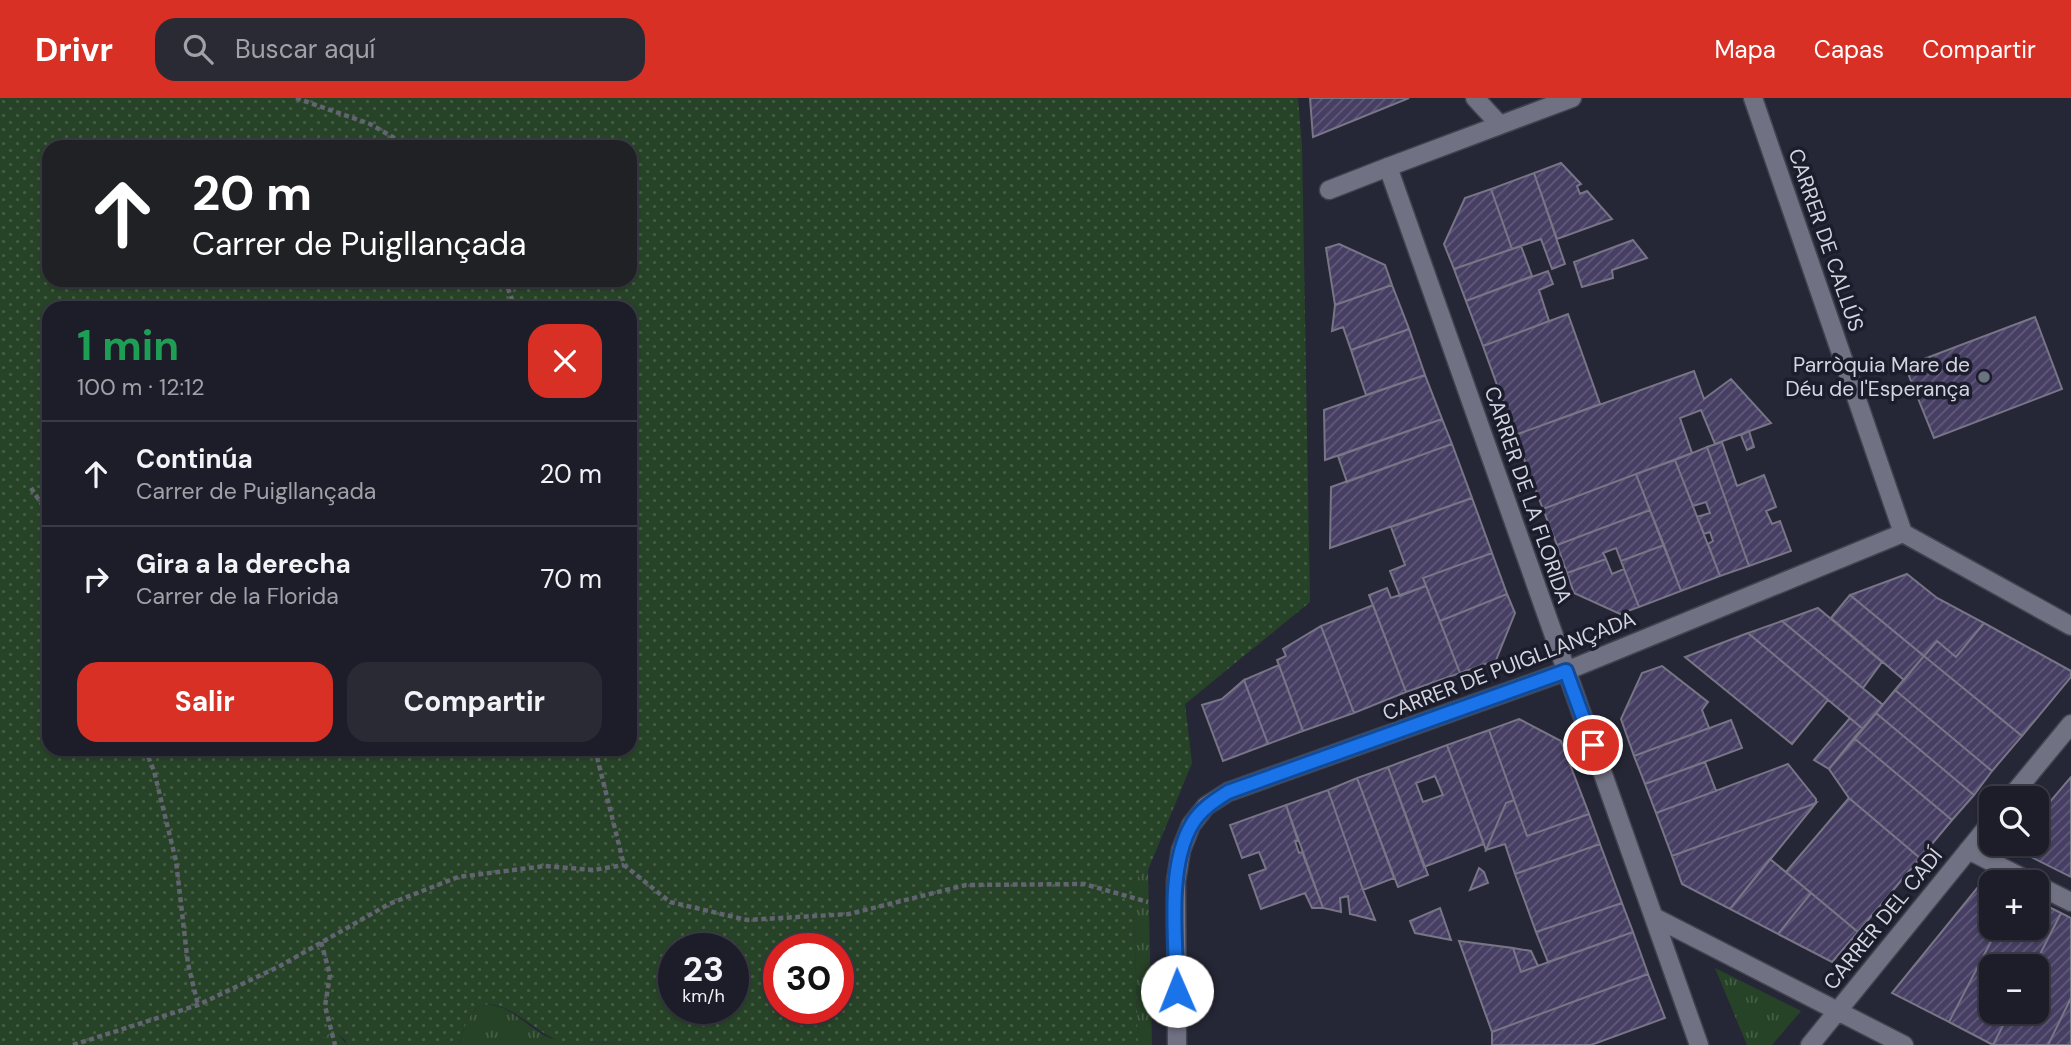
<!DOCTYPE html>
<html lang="es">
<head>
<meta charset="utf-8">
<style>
  :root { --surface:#1c1d28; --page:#292a34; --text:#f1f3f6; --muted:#a0a2a8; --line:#3a3b45; --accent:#d93025 }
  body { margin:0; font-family:"DM Sans",sans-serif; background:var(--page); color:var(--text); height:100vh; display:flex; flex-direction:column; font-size:26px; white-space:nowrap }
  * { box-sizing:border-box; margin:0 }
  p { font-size:23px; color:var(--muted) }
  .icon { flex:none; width:38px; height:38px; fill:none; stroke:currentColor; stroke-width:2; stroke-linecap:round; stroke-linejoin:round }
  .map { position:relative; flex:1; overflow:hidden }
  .side { position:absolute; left:42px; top:203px; width:595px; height:455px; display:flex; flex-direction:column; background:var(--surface); border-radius:21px; box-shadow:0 2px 5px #0004,0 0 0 2px var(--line) }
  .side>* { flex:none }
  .banner { position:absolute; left:42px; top:42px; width:595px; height:147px; border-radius:21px; box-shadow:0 2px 5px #0004,0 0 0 2px var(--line); background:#202124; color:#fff; overflow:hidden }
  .fabs { position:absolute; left:1979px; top:688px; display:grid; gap:14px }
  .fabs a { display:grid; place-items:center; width:70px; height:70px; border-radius:14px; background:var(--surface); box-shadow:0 2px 5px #0004,0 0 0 2px var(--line); font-size:35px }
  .speed { position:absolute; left:658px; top:835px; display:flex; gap:14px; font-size:35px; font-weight:700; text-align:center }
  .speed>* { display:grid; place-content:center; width:91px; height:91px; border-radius:50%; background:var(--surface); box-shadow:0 2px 5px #0004,0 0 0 2px var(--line); line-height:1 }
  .speed small { font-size:18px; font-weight:400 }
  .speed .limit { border:10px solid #d22; background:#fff; color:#111 }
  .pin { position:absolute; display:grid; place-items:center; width:60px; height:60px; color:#fff; margin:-30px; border:4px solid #fff; border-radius:50%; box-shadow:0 2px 7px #0007 }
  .me { position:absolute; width:77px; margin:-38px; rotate:359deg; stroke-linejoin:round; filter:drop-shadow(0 0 5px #0008) }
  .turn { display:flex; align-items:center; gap:24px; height:147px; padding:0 35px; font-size:32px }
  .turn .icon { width:91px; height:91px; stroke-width:2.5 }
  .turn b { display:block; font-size:49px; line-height:60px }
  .round { display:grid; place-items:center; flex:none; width:74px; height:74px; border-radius:21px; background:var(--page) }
  .overview { display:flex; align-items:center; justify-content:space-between; height:119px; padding:0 35px }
  h1 { font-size:42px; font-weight:700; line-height:52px; color:#1e9e55 }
  .cta { display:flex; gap:14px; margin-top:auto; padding:14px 35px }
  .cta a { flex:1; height:80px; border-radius:21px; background:var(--accent); color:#fff; font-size:28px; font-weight:700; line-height:80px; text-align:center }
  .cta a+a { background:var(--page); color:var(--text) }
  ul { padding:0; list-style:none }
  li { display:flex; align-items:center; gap:21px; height:105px; padding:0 35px; border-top:2px solid var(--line) }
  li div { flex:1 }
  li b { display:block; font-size:26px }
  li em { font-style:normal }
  header { display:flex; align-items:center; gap:42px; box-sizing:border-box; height:98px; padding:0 35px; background:var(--accent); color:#fff }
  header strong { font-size:33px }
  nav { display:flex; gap:38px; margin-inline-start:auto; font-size:24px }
  .search { width:490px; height:63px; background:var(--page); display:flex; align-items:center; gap:18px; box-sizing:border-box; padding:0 24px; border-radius:21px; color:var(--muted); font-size:26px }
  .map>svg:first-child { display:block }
  .grass { fill:url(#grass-tufts) }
  .garden { fill:url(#garden-dots); fill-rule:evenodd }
  .building { fill:url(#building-hatch); stroke:#787587; stroke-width:2; fill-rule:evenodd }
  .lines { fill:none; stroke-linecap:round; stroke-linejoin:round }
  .lane-casing { stroke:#42434f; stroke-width:21 }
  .street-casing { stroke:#42434f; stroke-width:21 }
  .path { stroke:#636471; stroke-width:4.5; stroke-dasharray:5 3.5; stroke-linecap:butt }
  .lane { stroke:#707283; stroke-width:18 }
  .street { stroke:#707283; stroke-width:18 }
  .route-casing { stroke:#114b97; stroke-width:18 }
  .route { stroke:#1a73e8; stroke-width:12 }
  .worship-dot { fill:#6b7280; stroke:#1c1d2c; stroke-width:2.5 }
  .labels { text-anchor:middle; stroke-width:7; stroke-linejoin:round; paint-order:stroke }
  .street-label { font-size:21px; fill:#d4d5df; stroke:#1c1d2c }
  .poi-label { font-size:21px; fill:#d4d5df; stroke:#1c1d2c; text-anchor:end }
</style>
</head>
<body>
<header>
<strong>Drivr</strong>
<div class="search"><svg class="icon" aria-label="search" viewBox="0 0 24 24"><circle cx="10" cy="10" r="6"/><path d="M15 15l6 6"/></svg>Buscar aquí</div>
<nav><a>Mapa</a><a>Capas</a><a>Compartir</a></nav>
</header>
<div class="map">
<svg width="2071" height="947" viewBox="0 0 2071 947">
  <defs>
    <pattern id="grass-tufts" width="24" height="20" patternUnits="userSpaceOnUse" patternTransform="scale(1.75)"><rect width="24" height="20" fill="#274327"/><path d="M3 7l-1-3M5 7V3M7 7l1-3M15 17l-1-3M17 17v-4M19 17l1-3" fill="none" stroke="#455d46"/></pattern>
    <pattern id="garden-dots" width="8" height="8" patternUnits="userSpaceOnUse" patternTransform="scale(1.75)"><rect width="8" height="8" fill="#274327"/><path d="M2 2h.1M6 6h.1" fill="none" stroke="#455d46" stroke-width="1.8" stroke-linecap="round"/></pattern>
    <pattern id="building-hatch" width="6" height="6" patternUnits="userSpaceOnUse" patternTransform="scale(1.75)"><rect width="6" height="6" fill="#473f63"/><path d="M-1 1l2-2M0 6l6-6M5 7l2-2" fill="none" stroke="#615a79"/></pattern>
  </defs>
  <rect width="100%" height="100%" fill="#262736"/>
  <path class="grass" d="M 1148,772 L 1152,947 L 1138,947 L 1133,782 Z
    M 1715,870 L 1801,913 L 1772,947 L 1747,947 Z
    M 484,906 C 513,907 527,931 552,941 C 578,947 608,942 635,947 L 460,947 C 462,931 469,913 484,906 Z
    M 328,936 L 338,936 L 347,947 L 313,947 Z"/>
  <path class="garden" d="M 0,0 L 1298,0 L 1302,48 L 1310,504 L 1185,606 L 1192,665 L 1148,772 L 1133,782 L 1138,947 L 635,947 C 610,942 584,947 559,943 C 536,936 491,884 471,917 C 465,926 461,936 460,947 L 347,947 L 345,942 L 338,936 L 328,936 L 313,947 L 0,947 ZM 49,49 L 630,49 L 630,182 L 49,182 ZM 49,210 L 630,210 L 630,651 L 49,651 ZM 674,850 L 733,850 L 733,910 L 674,910 ZM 779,850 L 838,850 L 838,910 L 779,910 Z"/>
  <path class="building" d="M 1310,0 L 1409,0 L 1313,39 Z
    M 1561,65 L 1581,86 L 1577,88 L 1580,96 L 1587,93 L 1612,121 L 1557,141 L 1534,75 Z
    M 1534,75 L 1565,166 L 1552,171 L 1541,141 L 1512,151 L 1491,91 Z
    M 1491,91 L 1512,151 L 1454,171 L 1444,146 L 1465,100 Z
    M 1633,142 L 1647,160 L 1612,172 L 1613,180 L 1582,189 L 1574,164 Z
    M 1339,146 L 1385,167 L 1392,187 L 1335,207 L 1326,150 Z
    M 1521,148 L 1532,178 L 1466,203 L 1454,171 Z
    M 1548,173 L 1553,186 L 1539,192 L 1549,223 L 1483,248 L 1466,203 Z
    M 1392,187 L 1409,231 L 1351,252 L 1343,229 L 1332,233 L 1335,207 Z
    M 1568,216 L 1600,306 L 1515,337 L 1483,248 Z
    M 2035,219 L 2062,291 L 1934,340 L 1905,268 Z
    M 1409,231 L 1425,277 L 1366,297 L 1351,252 Z
    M 1694,273 L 1704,301 L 1731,281 L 1771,325 L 1715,346 L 1701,312 L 1680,320 L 1692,355 L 1543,411 L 1515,337 Z
    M 1425,277 L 1442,321 L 1325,362 L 1324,312 Z
    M 1442,321 L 1452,346 L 1347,384 L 1338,358 Z
    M 1749,333 L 1754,349 L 1747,352 L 1741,337 Z
    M 1722,344 L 1737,388 L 1764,377 L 1776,409 L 1766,413 L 1772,426 L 1780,423 L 1791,453 L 1749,468 L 1707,349 Z
    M 1452,346 L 1472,400 L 1330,450 L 1331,389 Z
    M 1707,349 L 1749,468 L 1720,478 L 1708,446 L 1713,443 L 1710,434 L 1704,436 L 1697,419 L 1710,415 L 1706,404 L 1693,408 L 1675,362 Z
    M 1675,362 L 1720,478 L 1681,493 L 1636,376 Z
    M 1636,376 L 1650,412 L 1557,447 L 1543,411 Z
    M 1472,400 L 1492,455 L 1423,480 L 1426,488 L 1400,498 L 1390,473 L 1405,467 L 1391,429 Z
    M 1650,412 L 1664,447 L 1621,463 L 1616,450 L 1603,455 L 1606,461 L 1567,475 L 1557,447 Z
    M 1664,447 L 1681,493 L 1639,509 L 1621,463 Z
    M 1492,455 L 1507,496 L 1440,523 L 1423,480 Z
    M 1606,461 L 1612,476 L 1624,471 L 1639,509 L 1620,516 L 1574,495 L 1567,475 Z
    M 1907,476 L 1937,500 L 1984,525 L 1956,559 L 1937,543 L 1924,558 L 1850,497 Z
    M 1426,488 L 1460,575 L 1406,594 L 1369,497 L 1387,490 L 1391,500 Z
    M 1507,496 L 1515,515 L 1496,562 L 1460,575 L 1440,523 Z
    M 1850,497 L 1924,558 L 1904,582 L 1831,520 Z
    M 1373,507 L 1406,594 L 1354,615 L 1321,528 Z
    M 1818,510 L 1882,564 L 1863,590 L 1782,523 Z
    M 1782,523 L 1883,607 L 1863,631 L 1748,535 Z
    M 1984,525 L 2071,573 L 2071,579 L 2022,638 L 1924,558 L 1937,543 L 1956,559 Z
    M 1321,528 L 1354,615 L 1303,633 L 1277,562 L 1286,558 L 1283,551 Z
    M 1748,535 L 1828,602 L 1792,646 L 1685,559 Z
    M 1924,558 L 2022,638 L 1992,673 L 1895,592 Z
    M 1279,567 L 1303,633 L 1268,646 L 1244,582 Z
    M 1662,568 L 1708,604 L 1702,612 L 1709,630 L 1634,658 L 1621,621 L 1642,575 Z
    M 1244,582 L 1268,646 L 1223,663 L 1202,607 L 1222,601 Z
    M 1895,592 L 1992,673 L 1974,697 L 1876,615 Z
    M 1876,615 L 1974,697 L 1952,722 L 1854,640 Z
    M 1850,620 L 1863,631 L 1829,671 L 1814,662 Z
    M 1519,621 L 1561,643 L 1589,716 L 1527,738 L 1489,632 Z
    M 1731,622 L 1742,650 L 1645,686 L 1634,658 Z
    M 1489,632 L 1514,702 L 1506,705 L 1486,752 L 1447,647 Z
    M 1854,640 L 1952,722 L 1920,760 L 1849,700 L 1829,671 Z
    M 1447,647 L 1484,746 L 1424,769 L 1388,669 ZM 1435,678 L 1443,697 L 1423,704 L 1416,685 Z
    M 1705,664 L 1716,693 L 1656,715 L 1645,686 Z
    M 1788,666 L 1816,701 L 1816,705 L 1672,758 L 1656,715 Z
    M 1388,669 L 1428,777 L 1398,789 L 1357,680 Z
    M 2071,679 L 2071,779 L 2011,749 L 2014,746 L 2037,746 L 2037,719 Z
    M 1357,680 L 1394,780 L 1363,792 L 1328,692 Z
    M 1328,692 L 1363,792 L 1375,822 L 1350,816 L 1348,798 L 1340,800 L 1341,814 L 1323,810 L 1286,707 Z
    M 1849,700 L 1920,760 L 1858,834 L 1786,774 Z
    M 1514,702 L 1527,738 L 1589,716 L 1600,746 L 1515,776 L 1505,746 L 1486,752 L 1506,705 Z
    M 1816,705 L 1730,811 L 1682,786 L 1672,758 Z
    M 1286,707 L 1298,743 L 1295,743 L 1299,755 L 1302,754 L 1323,810 L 1312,810 L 1305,795 L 1261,811 L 1249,777 L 1266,771 L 1259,754 L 1242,760 L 1230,727 Z
    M 1600,746 L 1622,805 L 1536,834 L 1515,776 Z
    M 1770,761 L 1811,795 L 1778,836 L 1730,811 Z
    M 1479,770 L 1484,774 L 1488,785 L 1470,792 Z
    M 1987,778 L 2000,784 L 1992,784 L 1992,830 L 1998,830 L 1949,924 L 1892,895 Z
    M 1811,795 L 1858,834 L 1832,864 L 1778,836 Z
    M 2037,803 L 2061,815 L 2034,868 L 1992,868 L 1992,914 L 2010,914 L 1993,947 L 1949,924 L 1998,830 L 2037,830 Z
    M 1622,805 L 1633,834 L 1548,864 L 1536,834 Z
    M 1440,810 L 1451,842 L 1415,835 L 1410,823 Z
    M 2061,815 L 2071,820 L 2071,900 L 2048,947 L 1993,947 L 2010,914 L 2037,914 L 2037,868 L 2034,868 Z
    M 1633,834 L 1648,876 L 1492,934 L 1459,843 L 1513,850 L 1521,874 Z
    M 1513,850 L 1531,853 L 1538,868 L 1521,874 Z
    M 1648,876 L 1665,920 L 1591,947 L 1492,947 L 1492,934 Z
    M 2071,900 L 2071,947 L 2048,947 Z"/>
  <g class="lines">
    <defs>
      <path id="lane" d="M 1329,92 L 1388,69"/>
      <path id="street" d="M 1475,0 L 1499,26
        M 1572,0 L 1388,69 L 1699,947
        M 1753,0 L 1903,435 L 2071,528
        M 2010,700 L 2071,626
        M 1968,752 L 2031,784
        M 2037,787 L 2071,804
        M 1654,819 L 1904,947
        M 1177,947 L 1176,783 L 1181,752 L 1191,727 L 1206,708 L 1228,694 L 1566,573 L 1903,435
        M 1810,947 L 1992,723"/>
    </defs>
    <use href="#lane" class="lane-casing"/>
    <use href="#street" class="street-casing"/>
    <path class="path" d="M 296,0 L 370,26 L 410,49
      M 505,182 L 515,210
      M 31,390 L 49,417
      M 145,651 L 154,673 L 176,763 L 188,866 L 198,907
      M 595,651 L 624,767 L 670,804 L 747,822 L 849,816 L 966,787 L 1084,786 L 1148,804
      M 321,844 L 330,877 L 325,908 L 335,947
      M 73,947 L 198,907 L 280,868 L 389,806 L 458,779 L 545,768 L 593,772 L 624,767"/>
    <use href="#lane" class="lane"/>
    <use href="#street" class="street"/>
  </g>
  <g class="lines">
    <defs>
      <path id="route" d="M 1177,893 C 1176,844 1166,770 1192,726 C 1201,711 1214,703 1228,694 L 1566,573 L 1593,647"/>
    </defs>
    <use href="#route" class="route-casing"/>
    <use href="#route" class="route"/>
  </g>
  <circle class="worship-dot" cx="1984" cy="279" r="7"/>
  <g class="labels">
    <g class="street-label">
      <text transform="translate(1826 142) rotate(71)" y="7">CARRER DE CALLÚS</text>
      <text transform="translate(1528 397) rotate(71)" y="7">CARRER DE LA FLORIDA</text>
      <text transform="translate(1509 568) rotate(-21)" y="7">CARRER DE PUIGLLANÇADA</text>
      <text transform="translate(1883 821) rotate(-51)" y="7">CARRER DEL CADÍ</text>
    </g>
    <g class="poi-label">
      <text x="1970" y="274">Parròquia Mare de<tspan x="1970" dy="24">Déu de l'Esperança</tspan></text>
    </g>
  </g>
</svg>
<div class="fabs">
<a><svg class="icon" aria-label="search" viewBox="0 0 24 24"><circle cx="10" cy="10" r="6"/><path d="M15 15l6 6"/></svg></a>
<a>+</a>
<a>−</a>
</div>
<div class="speed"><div>23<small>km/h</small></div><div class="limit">30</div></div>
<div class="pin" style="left:1593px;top:647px;background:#d93025"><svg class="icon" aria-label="arrive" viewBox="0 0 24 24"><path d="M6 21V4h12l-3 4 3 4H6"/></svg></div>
<svg class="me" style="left:1177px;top:893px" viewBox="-20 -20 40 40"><circle r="19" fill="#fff"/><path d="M0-13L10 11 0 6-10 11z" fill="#1a73e8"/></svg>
<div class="banner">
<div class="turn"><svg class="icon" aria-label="ahead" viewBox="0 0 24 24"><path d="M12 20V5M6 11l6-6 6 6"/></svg><div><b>20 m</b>Carrer de Puigllançada</div></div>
</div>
<section class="side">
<div class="overview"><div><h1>1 min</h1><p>100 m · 12:12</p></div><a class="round" style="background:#d93025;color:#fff"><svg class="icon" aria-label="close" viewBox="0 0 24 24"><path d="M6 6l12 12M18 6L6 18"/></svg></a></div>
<ul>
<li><svg class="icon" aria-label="ahead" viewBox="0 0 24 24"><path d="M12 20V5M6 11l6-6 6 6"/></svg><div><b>Continúa</b><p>Carrer de Puigllançada</p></div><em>20 m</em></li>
<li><svg class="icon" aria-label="right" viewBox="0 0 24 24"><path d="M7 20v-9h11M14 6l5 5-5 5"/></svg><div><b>Gira a la derecha</b><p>Carrer de la Florida</p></div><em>70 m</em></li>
</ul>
<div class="cta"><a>Salir</a><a>Compartir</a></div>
</section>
</div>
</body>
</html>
